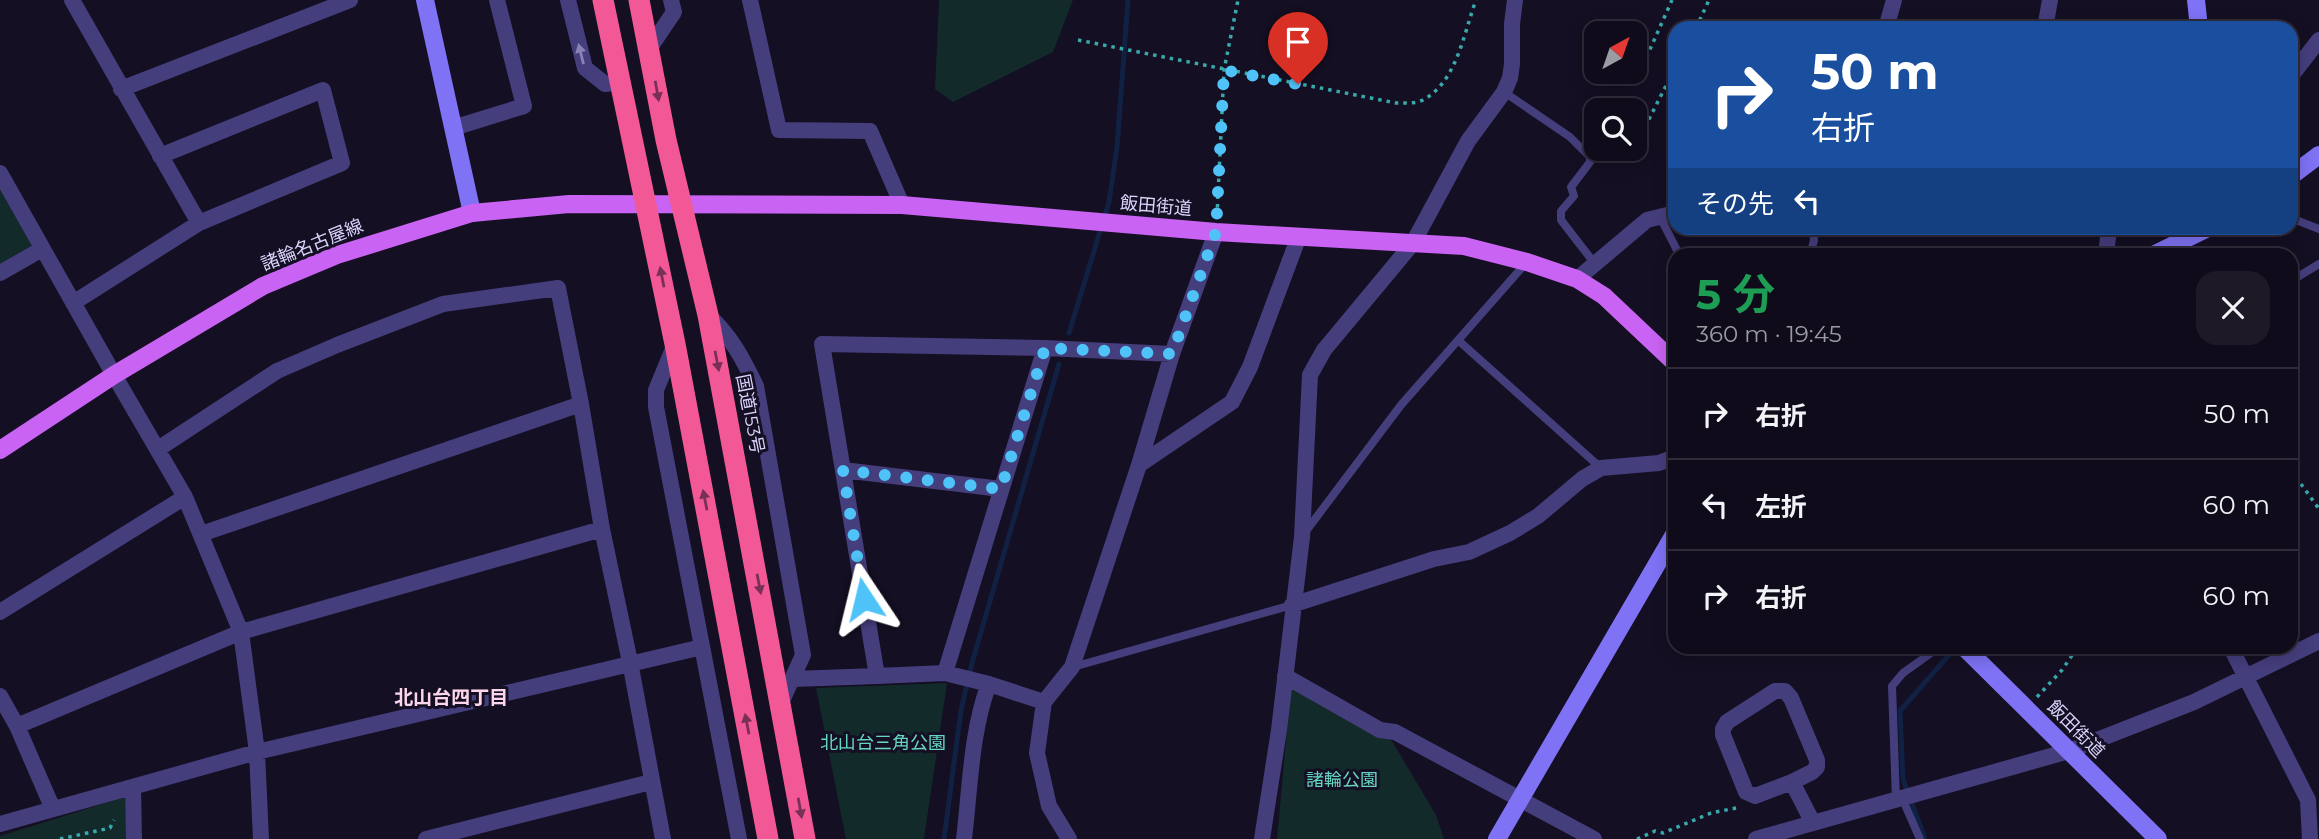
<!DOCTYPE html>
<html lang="ja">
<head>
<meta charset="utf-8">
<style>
  :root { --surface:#0f0b1a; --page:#1d1927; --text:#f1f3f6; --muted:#9b9ba2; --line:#2f2b39 }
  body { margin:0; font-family:Montserrat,"Noto Sans JP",sans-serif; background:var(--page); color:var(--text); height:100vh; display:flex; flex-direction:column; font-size:26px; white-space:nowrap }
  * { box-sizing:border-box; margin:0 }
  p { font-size:23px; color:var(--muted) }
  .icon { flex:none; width:38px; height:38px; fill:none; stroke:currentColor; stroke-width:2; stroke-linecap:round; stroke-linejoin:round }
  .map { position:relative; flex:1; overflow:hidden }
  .drawer { position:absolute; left:1668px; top:248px; width:630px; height:406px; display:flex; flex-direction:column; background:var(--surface); border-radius:21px; box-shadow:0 4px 18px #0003,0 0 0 2px var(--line) }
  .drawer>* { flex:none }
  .banner { position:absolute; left:1668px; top:21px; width:630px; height:214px; border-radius:21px; box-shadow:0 4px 18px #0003,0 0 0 2px var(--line); background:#1a4fa0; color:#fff; overflow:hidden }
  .needle { width:46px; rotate:40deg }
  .buttons { position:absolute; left:1584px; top:21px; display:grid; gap:14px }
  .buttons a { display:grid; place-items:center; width:63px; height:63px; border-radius:14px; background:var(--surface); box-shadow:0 4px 18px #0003,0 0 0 2px var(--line); font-size:35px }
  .pin { position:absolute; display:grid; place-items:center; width:60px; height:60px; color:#fff; margin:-72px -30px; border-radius:50% 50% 50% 0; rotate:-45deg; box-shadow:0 0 7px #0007 }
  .pin .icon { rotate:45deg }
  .me { position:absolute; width:77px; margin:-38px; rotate:350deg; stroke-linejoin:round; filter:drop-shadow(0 0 5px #0008) }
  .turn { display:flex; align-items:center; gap:24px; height:147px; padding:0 28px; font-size:32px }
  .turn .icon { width:91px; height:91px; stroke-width:2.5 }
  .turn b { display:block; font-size:49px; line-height:60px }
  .then { display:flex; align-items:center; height:66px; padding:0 28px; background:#0003; gap:14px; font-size:26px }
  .round { display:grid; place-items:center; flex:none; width:74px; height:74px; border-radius:21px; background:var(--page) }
  .overview { display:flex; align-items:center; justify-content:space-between; height:119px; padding:0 28px }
  h1 { font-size:42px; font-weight:700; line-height:52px; color:#1e9e55 }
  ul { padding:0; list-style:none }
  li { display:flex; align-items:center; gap:21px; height:91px; padding:0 28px; border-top:2px solid var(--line) }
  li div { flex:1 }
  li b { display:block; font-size:26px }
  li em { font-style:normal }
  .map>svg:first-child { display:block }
  .green { fill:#132a2b }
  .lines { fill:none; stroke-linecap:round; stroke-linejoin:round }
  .stream { stroke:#112144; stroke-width:5 }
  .path { stroke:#38aaac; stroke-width:3.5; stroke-dasharray:3.5 5; stroke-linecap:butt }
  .lane { stroke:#453e7d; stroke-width:8 }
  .street { stroke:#453e7d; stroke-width:16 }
  .secondary { stroke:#7f72f5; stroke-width:18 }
  .primary { stroke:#c963f3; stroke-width:18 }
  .highway { stroke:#f35896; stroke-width:21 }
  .oneway { fill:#8882b6 }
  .oneway2 { fill:#783056 }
  .route { stroke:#4fc3f7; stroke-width:12; stroke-dasharray:0 21.6 }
  .labels { text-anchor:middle; stroke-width:6; stroke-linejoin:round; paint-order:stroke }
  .street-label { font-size:18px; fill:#dbd4fc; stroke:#140f22 }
  .park-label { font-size:18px; fill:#65d6c3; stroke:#140f22 }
  .neighbourhood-label { font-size:19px; font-weight:bold; fill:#fcd6eb; stroke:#140f22 }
</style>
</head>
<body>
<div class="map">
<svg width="2319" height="839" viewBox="0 0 2319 839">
  <rect width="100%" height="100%" fill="#140f22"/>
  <path class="green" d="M 939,0 L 1073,0 L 1053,52 L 953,102 L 935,89 Z
    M 0,188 L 32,245 L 0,264 Z
    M 947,683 L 924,839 L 846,839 L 816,688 Z
    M 1291,685 L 1392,741 L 1436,815 L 1444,839 L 1277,839 Z
    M 125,797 L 127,839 L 0,839 L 0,836 Z"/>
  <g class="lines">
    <path class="stream" d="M 1069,333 L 1109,202 L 1117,147 L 1128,0
      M 944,839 L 961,710 L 972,663 L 1059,364
      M 1925,839 L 1903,779 L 1900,711 L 1955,648"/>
    <path class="path" d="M 1696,28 L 1709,0
      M 1078,40 L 1396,103 C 1405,103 1415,104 1423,100 C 1457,82 1464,32 1476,0
      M 1643,65 L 1672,0
      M 1645,127 L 1675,68
      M 1217,216 L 1224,70 L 1238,0
      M 2296,477 L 2319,509
      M 2037,697 L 2062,670 L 2077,648
      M 60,839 L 110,828 L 114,820
      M 1637,839 L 1655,831 L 1663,833 L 1711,813 L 1741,807"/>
    <path class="lane" d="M 1504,92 L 1570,137 L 1590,157 L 1590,162 L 1571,187 L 1574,196 L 1561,211 L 1561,220 L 1595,264
      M 1660,217 L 1680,256
      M 2291,218 L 2319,229
      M 1810,256 L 1814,240 L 1813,228
      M 2291,281 L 2319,264
      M 1459,341 L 1601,468
      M 1306,531 L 1401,405 L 1526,263
      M 1073,667 L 1292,605
      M 1902,798 L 1920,839
      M 1896,800 L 1892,686 L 1903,673 L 1938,648"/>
    <path class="street" d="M 72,0 L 199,223 L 73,303
      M 568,0 L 585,68 L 605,84 L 621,82
      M 750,0 L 779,130 L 870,131 L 902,205
      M 1886,28 L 1894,0
      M 2045,28 L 2050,0
      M 649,49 L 674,12 L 671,0
      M 2291,76 L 2319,40
      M 121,89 L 350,0
      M 453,128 L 524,106 L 497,0
      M 160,156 L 323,90 L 342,163 L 199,223
      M 0,173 L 114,375 L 185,497 L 241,632 L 257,752 L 261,839
      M 2106,256 L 2109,228
      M 0,273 L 42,249
      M 1577,279 L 1647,220 L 1675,213
      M 708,315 C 731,336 743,359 756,386 L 803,655 L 781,703
      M 675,344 L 656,390 L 656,407 L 739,839
      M 158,449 L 277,371 L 337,345 L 443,304 L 558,288 L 581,404 L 602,529 L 630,662 L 663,839
      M 1139,465 L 1232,402 L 1250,367 L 1299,236
      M 843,470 L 1001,489
      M 201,534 L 581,404
      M 1292,605 L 1434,559 L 1469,552 L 1510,533 L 1538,516 L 1582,479 L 1601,468 L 1659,463 L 1675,457
      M 0,612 L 185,497
      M 2231,648 L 2308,800 L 2310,839
      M 945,673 L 1045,348
      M 1285,676 L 1380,730 L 1395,732 L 1594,839
      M 793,679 L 877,676
      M 0,696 L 17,726 L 53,809
      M 1044,702 L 989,684 L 945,673 L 877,676 L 822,344 L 1045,348 L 1172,354
      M 17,726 L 241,632 L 602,529
      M 1792,782 L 1812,772 L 1817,767 L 1817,760 L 1791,698 L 1785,691 L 1775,691 L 1727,722 L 1723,729 L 1723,735 L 1746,792 L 1755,796 L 1792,782 L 1813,823
      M 133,787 L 134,839
      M 0,824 L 257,752 L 702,647
      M 426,839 L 651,782
      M 964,839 C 970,790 971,730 989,684
      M 1069,839 L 1049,806 L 1037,753 L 1044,702 L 1072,667 L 1139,465 L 1172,354 L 1216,232
      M 1262,839 L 1279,730 L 1302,537 L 1310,375 L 1324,350 L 1413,243 L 1468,141 L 1504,92 L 1510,78 L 1512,64 L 1512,24 L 1515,0
      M 1756,839 L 2069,751 L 2194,702 L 2319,641"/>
    <path class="secondary" d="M 425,0 L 472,213
      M 2196,0 L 2199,28
      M 2291,176 L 2319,155
      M 2151,256 L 2208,228
      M 1965,648 L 2158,839
      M 1497,839 L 1675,533"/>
    <path class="primary" d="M 0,450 L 114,375 L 263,286 L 337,255 L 472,213 L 569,204 L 902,205 L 1216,232 L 1464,246 L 1527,262 L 1577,279 L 1604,296 L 1675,363"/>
    <path class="highway" d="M 603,0 L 675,344 L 768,839
      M 639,0 L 666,140 L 708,315 L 805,839"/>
  </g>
  <defs><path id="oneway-solid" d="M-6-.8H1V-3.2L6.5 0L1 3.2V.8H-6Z" transform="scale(1.75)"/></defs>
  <use class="oneway" href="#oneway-solid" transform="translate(581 54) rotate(-104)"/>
  <g class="oneway2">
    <use href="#oneway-solid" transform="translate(657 91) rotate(80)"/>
    <use href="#oneway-solid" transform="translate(662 277) rotate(-101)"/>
    <use href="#oneway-solid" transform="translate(717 361) rotate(79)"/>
    <use href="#oneway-solid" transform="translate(705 500) rotate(-101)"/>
    <use href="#oneway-solid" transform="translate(759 584) rotate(79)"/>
    <use href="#oneway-solid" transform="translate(747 724) rotate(-101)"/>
    <use href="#oneway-solid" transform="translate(800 808) rotate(80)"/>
  </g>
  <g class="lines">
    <path class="route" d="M 864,599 L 843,470 L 1001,489 L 1045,348 L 1172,354 L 1216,232 L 1224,70 L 1298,84"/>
  </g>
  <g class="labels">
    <g class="street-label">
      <text transform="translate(1156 206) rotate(5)" y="6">飯田街道</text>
      <text transform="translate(312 245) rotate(-22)" y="6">諸輪名古屋線</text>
      <text transform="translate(750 414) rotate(79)" y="6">国道153号</text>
      <text transform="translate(2076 729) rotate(45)" y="6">飯田街道</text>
    </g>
    <g class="park-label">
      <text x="883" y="749">北山台三角公園</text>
      <text x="1342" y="786">諸輪公園</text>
    </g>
    <g class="neighbourhood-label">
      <text x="451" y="704">北山台四丁目</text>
    </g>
  </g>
</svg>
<div class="buttons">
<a><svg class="needle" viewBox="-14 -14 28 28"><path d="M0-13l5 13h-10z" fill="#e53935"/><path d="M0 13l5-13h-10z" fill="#9b9ba2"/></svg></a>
<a><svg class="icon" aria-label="search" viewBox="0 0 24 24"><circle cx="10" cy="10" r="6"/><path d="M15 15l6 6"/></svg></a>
</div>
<div class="pin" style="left:1298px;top:84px;background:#d93025"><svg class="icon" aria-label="arrive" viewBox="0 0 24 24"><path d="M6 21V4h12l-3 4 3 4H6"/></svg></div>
<svg class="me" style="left:864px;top:599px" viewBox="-20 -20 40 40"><path d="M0-17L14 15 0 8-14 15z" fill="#4fc3f7" stroke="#fff" stroke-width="4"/></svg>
<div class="banner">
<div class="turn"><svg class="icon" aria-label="right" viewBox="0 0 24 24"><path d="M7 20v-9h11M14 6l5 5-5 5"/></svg><div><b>50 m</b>右折</div></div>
<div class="then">その先<svg class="icon" aria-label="left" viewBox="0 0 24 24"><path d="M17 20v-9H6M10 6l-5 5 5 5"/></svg></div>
</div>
<section class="drawer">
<div class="overview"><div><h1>5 分</h1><p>360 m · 19:45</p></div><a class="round"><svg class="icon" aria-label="close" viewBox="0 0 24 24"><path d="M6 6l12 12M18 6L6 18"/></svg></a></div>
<ul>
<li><svg class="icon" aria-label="right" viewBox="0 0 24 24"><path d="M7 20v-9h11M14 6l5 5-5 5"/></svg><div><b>右折</b></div><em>50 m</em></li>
<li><svg class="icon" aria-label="left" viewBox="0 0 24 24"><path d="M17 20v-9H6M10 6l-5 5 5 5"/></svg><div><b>左折</b></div><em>60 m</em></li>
<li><svg class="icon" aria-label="right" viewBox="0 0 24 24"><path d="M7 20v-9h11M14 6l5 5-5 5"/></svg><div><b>右折</b></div><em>60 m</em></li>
</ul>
</section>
</div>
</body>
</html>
